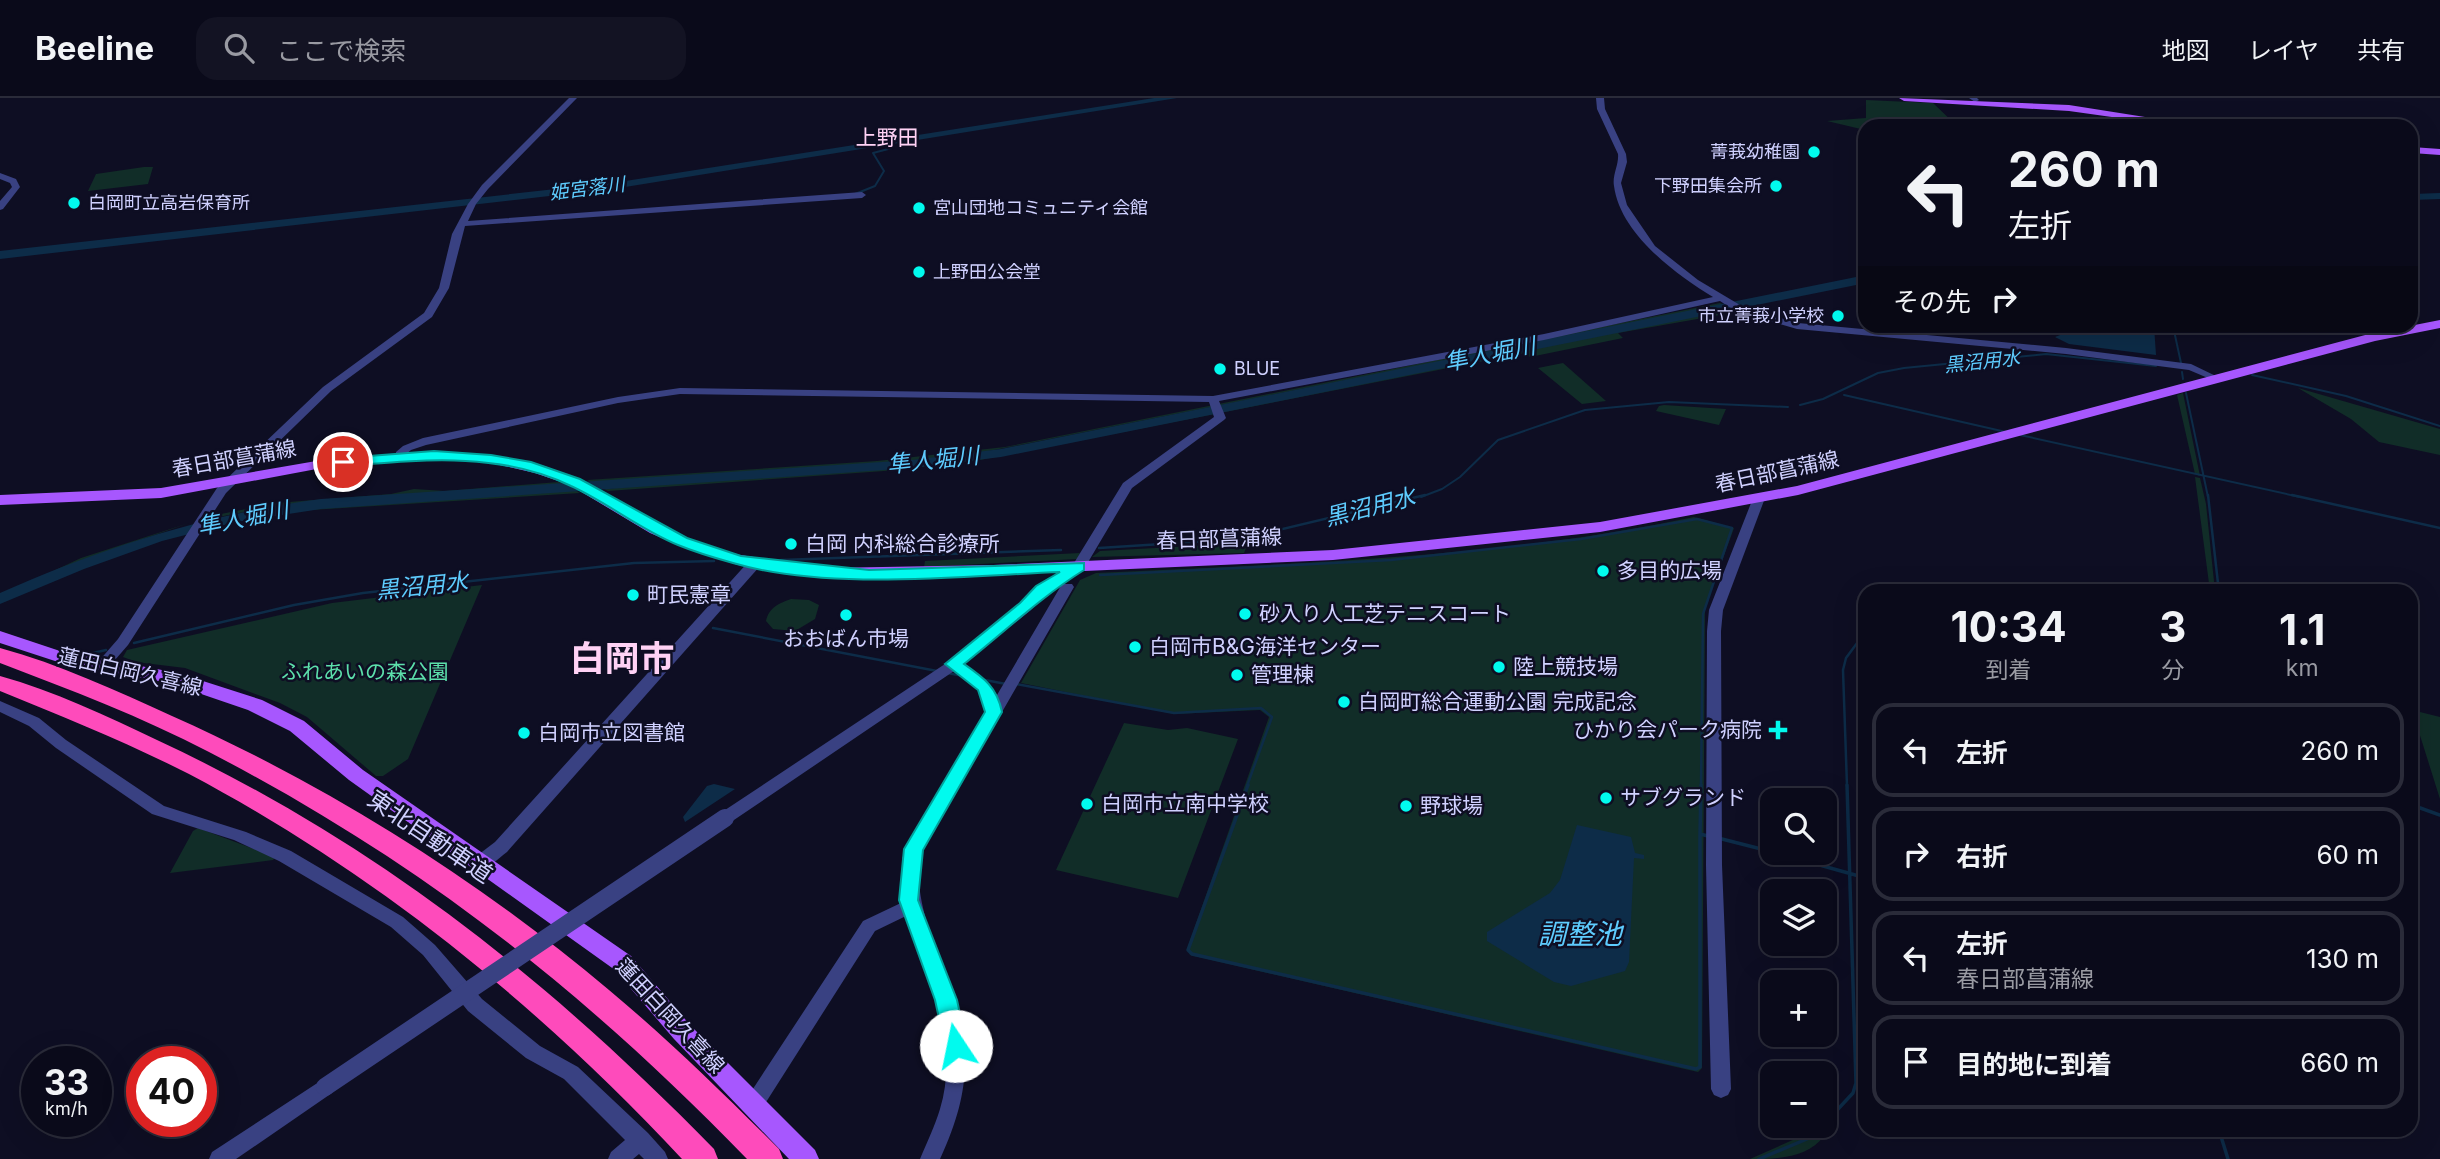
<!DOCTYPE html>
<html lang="ja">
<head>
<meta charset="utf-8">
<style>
  :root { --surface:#0a0a1a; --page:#131323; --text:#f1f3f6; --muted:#999aa2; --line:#2a2b39 }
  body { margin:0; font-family:Inter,"Noto Sans JP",sans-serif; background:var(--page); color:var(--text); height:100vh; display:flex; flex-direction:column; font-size:26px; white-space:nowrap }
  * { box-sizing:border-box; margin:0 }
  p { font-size:23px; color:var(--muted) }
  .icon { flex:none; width:38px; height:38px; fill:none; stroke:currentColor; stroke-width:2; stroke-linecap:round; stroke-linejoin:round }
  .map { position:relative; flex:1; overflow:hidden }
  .sheet { position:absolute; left:1858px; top:486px; width:560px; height:553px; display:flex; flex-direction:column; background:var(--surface); border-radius:21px; box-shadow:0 7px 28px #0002,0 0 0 2px var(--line) }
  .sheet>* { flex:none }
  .guide { position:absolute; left:1858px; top:21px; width:560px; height:214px; border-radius:21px; box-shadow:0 7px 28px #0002,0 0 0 2px var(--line); background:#0a0a1a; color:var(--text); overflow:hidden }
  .fabs { position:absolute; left:1760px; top:690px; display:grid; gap:14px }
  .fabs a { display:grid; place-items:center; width:77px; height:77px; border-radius:14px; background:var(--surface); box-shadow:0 7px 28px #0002,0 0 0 2px var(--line); font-size:35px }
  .speed { position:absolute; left:21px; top:948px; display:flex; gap:14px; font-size:35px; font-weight:700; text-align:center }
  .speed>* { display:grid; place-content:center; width:91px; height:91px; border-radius:50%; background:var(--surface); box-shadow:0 7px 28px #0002,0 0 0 2px var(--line); line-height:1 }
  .speed small { font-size:18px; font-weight:400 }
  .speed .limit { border:10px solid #d22; background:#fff; color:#111 }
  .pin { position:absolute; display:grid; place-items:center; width:60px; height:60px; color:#fff; margin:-30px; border:4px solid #fff; border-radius:50%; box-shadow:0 2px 7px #0007 }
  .me { position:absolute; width:77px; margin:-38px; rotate:349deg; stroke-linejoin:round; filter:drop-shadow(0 0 5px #0008) }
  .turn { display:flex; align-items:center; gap:24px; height:147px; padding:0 35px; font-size:32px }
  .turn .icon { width:91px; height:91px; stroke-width:2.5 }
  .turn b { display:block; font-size:49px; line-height:60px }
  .then { display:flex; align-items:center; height:66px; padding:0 35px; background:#0003; gap:14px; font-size:26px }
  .eta { display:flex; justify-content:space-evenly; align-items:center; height:119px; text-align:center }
  .eta b { font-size:42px; font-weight:700; line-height:49px }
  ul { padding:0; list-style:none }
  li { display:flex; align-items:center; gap:21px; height:94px; margin:0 14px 10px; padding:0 21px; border:4px solid var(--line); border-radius:21px }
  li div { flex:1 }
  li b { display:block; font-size:26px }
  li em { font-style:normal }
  header { display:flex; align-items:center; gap:42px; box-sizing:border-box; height:98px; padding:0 35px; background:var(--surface); border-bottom:2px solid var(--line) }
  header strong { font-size:33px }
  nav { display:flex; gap:38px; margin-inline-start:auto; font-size:24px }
  .search { width:490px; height:63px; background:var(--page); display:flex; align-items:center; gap:18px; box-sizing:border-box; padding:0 24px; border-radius:21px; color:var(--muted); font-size:26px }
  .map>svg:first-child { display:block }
  .green { fill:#112d28 }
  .water { fill:#0d2c48 }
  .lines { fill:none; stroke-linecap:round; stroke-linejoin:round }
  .stream-far2 { stroke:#0d2c48; stroke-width:2 }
  .stream-far1 { stroke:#0d2c48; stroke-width:2.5 }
  .stream { stroke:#0d2c48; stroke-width:3.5 }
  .river { fill:#0d2c48; fill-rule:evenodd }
  .minor { fill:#394182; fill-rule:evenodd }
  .major { fill:#a757fe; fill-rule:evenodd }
  .highway { fill:#fe4bbb; fill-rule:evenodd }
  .minor-bridge { stroke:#394182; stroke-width:18 }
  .route { fill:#01faee; stroke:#01a29b; stroke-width:2 }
  .poi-dot { fill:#01faee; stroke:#0e0e23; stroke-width:2.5 }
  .labels { text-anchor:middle; stroke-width:5; stroke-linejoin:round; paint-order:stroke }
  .far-poi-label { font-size:18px; fill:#d0d1ff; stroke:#0e0e23; text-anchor:start }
  .far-water-label { font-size:19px; font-style:italic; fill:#5eccfe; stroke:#0e0e23 }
  .far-quarter-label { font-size:21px; fill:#ffd2f5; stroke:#0e0e23 }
  .street-label { font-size:21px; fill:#d0d1ff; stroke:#0e0e23 }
  .poi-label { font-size:21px; fill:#d0d1ff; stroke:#0e0e23; text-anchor:start }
  .park-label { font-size:21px; fill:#5cdfab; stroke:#0e0e23 }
  .water-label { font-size:23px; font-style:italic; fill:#5eccfe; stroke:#0e0e23 }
  .near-street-label { font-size:24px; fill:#d0d1ff; stroke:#0e0e23 }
  .near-water-label { font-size:28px; font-style:italic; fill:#5eccfe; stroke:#0e0e23 }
  .town-label { font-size:35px; font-weight:bold; fill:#ffd2f5; stroke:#0e0e23 }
</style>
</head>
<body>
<header>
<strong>Beeline</strong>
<div class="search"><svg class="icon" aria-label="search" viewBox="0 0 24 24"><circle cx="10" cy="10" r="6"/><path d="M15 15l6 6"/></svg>ここで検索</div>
<nav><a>地図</a><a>レイヤ</a><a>共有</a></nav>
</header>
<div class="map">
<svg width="2440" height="1061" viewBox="0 0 2440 1061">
  <rect width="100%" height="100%" fill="#0e0e23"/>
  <path class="green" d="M 1866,2 L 1933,5 L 1957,28 L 1866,28 L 1865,32 L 1827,23 L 1866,20 Z
    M 144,69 L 153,69 L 148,86 L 88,93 L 96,76 Z
    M 1720,205 L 1725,207 L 974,356 L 884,365 L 591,384 L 587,382 L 877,363 L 1005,349 Z
    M 1732,210 L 1737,214 L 1618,235 L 1623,240 L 1530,259 L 1525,255 L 975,363 L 884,373 L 608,393 L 604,391 L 982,360 Z
    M 1563,265 L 1606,303 L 1582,306 L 1538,270 Z
    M 2298,290 L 2440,331 L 2440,357 L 2379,344 L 2351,321 Z
    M 2183,295 L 2200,378 L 2195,376 L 2177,297 Z
    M 1664,307 L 1726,311 L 1719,327 L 1656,313 L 1659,308 Z
    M 2195,379 L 2200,380 L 2206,406 L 2215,493 L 2210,493 Z
    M 559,384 L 566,387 C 449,396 329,395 214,420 L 216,417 L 276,405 L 391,396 L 414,391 L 445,393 Z
    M 575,392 L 580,395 L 295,413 L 210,428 L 245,418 L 289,411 Z
    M 1694,419 L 1734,430 L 1705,510 L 1702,970 L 1698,974 L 1190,857 L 1187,851 L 1269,619 L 1260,612 L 1174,616 L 1021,585 L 1080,482 L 1096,475 C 1295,465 1498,461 1694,419 Z
    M 189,425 L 83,462 L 0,498 L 81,460 Z
    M 185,432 L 73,473 L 0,506 L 95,462 Z
    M 1230,446 L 1231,451 L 1246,450 L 1244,455 L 1092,459 L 1100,453 Z
    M 1080,455 L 1077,461 L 924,469 L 925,463 Z
    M 482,487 L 408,661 L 383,678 L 376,678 L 307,619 L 280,605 L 185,570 L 136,564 L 123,559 L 127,552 L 332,505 Z
    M 791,501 L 809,502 L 819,507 L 815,521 L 795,533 L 773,531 L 766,523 C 769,509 780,505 791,501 Z
    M 2412,612 L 2440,619 L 2440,701 Z
    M 1124,625 L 1168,632 L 1187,630 L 1238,641 L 1178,800 L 1056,772 Z
    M 198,730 L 275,759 L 273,762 L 170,775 L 193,733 Z
    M 1813,1033 L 1824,1038 C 1808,1060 1777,1061 1750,1061 Z"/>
  <path class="water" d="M 2084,228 L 2154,228 L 2156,257 L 2069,246 L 2055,239 Z
    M 714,686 L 735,691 L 685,724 L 683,719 L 707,688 Z
    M 1577,727 L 1631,739 L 1635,755 L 1644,757 L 1644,761 L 1634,760 L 1629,864 L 1625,873 L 1571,888 L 1554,884 L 1487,843 L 1487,834 L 1550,795 L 1560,782 Z"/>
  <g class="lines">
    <path class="stream-far2" d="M 855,96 L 875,88 L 884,73 L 873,55 L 892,50 L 889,46
      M 2173,228 L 2181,265
      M 2182,274 L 2183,281
      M 2252,277 L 2346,298 L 2440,328
      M 2186,295 L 2208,399
      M 1844,297 L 2006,334
      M 1800,307 L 1823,301 L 1878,275 L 1904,270 L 2046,256 L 2156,268
      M 2020,337 L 2300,399
      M 1421,399 L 1442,391 L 1460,379 L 1498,342 L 1585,312 L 1669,304 L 1788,309"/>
    <path class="stream-far1" d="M 2208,397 L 2219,494
      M 2292,397 L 2440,430
      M 1099,450 L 1241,441 L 1425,397
      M 781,462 L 1061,452
      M 1100,477 L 1391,462 L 1581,441 L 1697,421 L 1732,430 L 1703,516 L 1701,688
      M 713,530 L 937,573
      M 134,545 L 294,507 L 363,495 L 634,465 L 714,463
      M 93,555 L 106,552
      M 947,575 L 964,578
      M 985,582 L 1006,586
      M 1016,586 L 1174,615 L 1261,610 L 1272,619 L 1247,688
      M 1847,688 L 1843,572 L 1846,560 L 1866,533"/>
    <path class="stream" d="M 1248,687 L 1188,852 L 1192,856 L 1696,971 L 1700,969 L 1700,736 L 1708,738
      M 2412,707 L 2440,717
      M 1700,736 L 1701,687
      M 1718,740 L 1773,754
      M 1773,754 L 1866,780
      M 1825,1025 L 1853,995 L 1856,985 L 1847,687
      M 2219,1032 L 2228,1061
      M 1759,1061 L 1814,1038 L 1823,1027"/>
    <path class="river" d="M 1154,0 L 1177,0 L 619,90 L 0,161 L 0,153 L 619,84 Z
      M 2440,95 L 2440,101 L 2412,102 L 2412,96 Z
      M 1866,177 L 1866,185 L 1001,359 L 912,370 L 321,411 L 236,424 L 162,443 L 84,471 L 0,506 L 0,495 C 104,449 208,416 321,401 L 912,362 L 1001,351 Z"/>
    <path class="minor" d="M 569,0 L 577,0 L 488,91 L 476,106 L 468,123 L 862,94 L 866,97 L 862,100 L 465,128 L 449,190 L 432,219 L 331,293 L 226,395 L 128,547 L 108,570 L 98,570 L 96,567 L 98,564 L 118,541 L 217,390 L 323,289 L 424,215 L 439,190 L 452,136 L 468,106 L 482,87 Z
      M 1596,0 L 1604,0 L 1605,11 L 1626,56 L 1627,64 L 1621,85 L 1627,107 L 1655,148 L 1698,182 L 1745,210 L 1798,225 L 2066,250 L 2191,266 L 2220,280 L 2215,283 L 2189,272 L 2066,256 L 1797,231 L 1737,214 L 1720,203 L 1544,242 L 1219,303 L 1226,320 L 1224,322 L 1132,390 L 1084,471 L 1047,495 L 1031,512 L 963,566 L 986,582 L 997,597 L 1062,486 L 1072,486 L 1074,489 L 918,760 C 917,799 927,829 941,864 C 971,941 975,985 940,1061 L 920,1061 C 927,1044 935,1028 940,1011 C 961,942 925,882 906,818 L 875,833 L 761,1012 L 754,1015 L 747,1012 L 744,1006 L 747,1000 L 863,823 L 903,804 L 902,760 L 986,615 C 982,592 974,585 954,573 L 731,724 L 725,726 L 719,724 L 717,720 L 719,716 L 948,564 L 1021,506 L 1037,489 L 1074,465 L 1123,385 L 1214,319 L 1209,304 L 680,296 L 618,305 L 426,347 L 411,352 L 400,361 L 396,360 L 396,354 L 403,348 L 423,340 L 618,299 L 680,290 L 1213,298 L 1544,236 L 1713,199 C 1675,176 1620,135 1614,88 C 1612,77 1619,67 1618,56 L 1597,11 Z
      M 1969,0 L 1977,0 L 1979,2 L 1975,4 Z
      M 0,75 L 16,81 L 20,89 L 3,111 L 0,112 L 0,103 L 12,89 L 10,85 L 0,81 Z
      M 1759,396 L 1765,400 L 1723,512 L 1721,533 L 1722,767 L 1731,991 L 1728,997 L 1721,1000 L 1714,997 L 1711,991 L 1706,767 L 1707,533 L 1709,512 L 1753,400 Z
      M 755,461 L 762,465 L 760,468 L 507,754 C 497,761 487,774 474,770 L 472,765 L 474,760 L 495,744 L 750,462 Z
      M 0,603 L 39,620 L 66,642 L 164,708 L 246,734 L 291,753 L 403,819 L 435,847 L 482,901 L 540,948 L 578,969 L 648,1035 L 665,1054 L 668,1061 L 644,1061 L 639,1056 L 633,1061 L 608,1061 L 611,1054 L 625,1042 L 564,981 L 526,960 L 468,913 L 423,857 L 391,829 L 279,763 L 234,742 L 152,716 L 56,650 L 29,628 L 0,614 Z
      M 325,980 L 332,983 L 335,989 L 332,995 L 236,1061 L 209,1061 L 212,1054 Z"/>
    <path class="major" d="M 1899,0 L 2069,7 L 2202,28 L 2176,28 L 2069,13 L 1904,3 Z
      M 2412,49 L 2440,51 L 2440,57 L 2412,55 Z
      M 2440,222 L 2440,230 L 2375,243 L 1798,397 L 1600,434 L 1333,462 L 993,477 L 827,480 L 738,467 L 688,451 L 650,435 L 570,387 L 535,375 L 491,365 L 434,361 L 322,370 L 161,400 L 0,407 L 0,397 L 161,390 L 322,362 L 434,353 L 491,357 L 544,368 L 580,381 L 662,429 L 700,445 L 740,457 L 827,470 L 993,467 L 1333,452 L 1600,424 L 1797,388 L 2369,236 Z
      M 0,533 L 60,553 L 178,575 L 262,602 L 304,623 L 363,672 L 631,858 L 690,927 L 815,1052 L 819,1061 L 789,1061 L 674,941 L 615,872 L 349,682 L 290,633 L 248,612 L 169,585 L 58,564 L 0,545 Z"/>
    <path class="highway" d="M 0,550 C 59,566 117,593 172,618 C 329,688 477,781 609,892 C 669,942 724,996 779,1051 L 783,1061 L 747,1061 C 583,892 419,763 209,654 C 142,619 71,592 0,565 Z
      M 0,578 C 54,593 107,618 157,642 C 374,743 548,881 714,1051 L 718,1061 L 682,1061 C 538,907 376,775 189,676 C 128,645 64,619 0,593 Z"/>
    <path class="minor-bridge" d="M 325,989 L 725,720"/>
  </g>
  <path class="route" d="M 434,353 L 491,357 L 531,364 L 580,381 L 687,440 L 741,458 L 869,472 L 1084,465 L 1084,472 C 1041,499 1004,534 964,566 C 984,580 997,589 1002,614 L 923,752 L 918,802 L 957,902 L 967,948 L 964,955 L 956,958 L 948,955 L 945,948 L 935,902 L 899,802 L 904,751 L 985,614 L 978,592 L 945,566 L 1020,505 L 1036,488 L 1060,474 C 960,478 828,493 733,465 C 715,460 695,454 678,447 C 641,432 608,405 571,388 C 500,353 419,362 343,368 L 336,364 L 343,360 Z"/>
  <g class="poi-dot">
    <circle cx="1814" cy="54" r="7"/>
    <circle cx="1776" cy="88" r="7"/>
    <circle cx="74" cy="105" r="7"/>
    <circle cx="919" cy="110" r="7"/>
    <circle cx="919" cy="174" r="7"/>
    <circle cx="1838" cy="218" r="7"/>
    <circle cx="1220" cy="271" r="7"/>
    <circle cx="791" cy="446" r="7"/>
    <circle cx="1603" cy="473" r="7"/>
    <circle cx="633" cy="497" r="7"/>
    <circle cx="1245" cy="516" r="7"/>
    <circle cx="846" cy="517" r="7"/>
    <circle cx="1135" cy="549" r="7"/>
    <circle cx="1499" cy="569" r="7"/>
    <circle cx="1237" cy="577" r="7"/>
    <circle cx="1344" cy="604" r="7"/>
    <path d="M1774.5 621.5h7v7h7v7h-7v7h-7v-7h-7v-7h7z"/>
    <circle cx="524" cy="635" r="7"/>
    <circle cx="1606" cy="700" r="7"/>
    <circle cx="1087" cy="706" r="7"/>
    <circle cx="1406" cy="708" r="7"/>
  </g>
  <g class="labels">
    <g class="far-poi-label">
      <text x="1800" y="60" text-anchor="end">菁莪幼稚園</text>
      <text x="1762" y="94" text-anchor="end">下野田集会所</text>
      <text x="88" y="111">白岡町立高岩保育所</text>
      <text x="933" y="116">宮山団地コミュニティ会館</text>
      <text x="933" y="180">上野田公会堂</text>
      <text x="1824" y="224" text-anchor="end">市立菁莪小学校</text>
      <text x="1234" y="277">BLUE</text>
    </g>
    <g class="far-water-label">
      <text transform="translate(587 90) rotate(-7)" y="7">姫宮落川</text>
      <text transform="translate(1982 263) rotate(-6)" y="7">黒沼用水</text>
    </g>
    <g class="far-quarter-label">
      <text x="887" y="47">上野田</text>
    </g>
    <g class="street-label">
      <text transform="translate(234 361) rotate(-10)" y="7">春日部菖蒲線</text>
      <text transform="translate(1777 374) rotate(-12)" y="7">春日部菖蒲線</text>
      <text transform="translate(1219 441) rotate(-2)" y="7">春日部菖蒲線</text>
      <text transform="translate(130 574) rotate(13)" y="7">蓮田白岡久喜線</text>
      <text transform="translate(670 918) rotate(47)" y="7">蓮田白岡久喜線</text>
    </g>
    <g class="poi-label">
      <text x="805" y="453">白岡 内科総合診療所</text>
      <text x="1617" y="480">多目的広場</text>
      <text x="647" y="504">町民憲章</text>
      <text x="1259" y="523">砂入り人工芝テニスコート</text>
      <text x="846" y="548" text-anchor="middle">おおばん市場</text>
      <text x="1149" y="556">白岡市B&amp;G海洋センター</text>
      <text x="1513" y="576">陸上競技場</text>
      <text x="1251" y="584">管理棟</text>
      <text x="1358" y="611">白岡町総合運動公園 完成記念</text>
      <text x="1762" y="639" text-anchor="end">ひかり会パーク病院</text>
      <text x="538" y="642">白岡市立図書館</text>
      <text x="1620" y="707">サブグランド</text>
      <text x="1101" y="713">白岡市立南中学校</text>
      <text x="1420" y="715">野球場</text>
    </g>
    <g class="park-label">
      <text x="365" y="581">ふれあいの森公園</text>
    </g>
    <g class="water-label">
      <text transform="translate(1490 256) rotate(-11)" y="8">隼人堀川</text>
      <text transform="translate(933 362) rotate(-6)" y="8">隼人堀川</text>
      <text transform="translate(1370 409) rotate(-14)" y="8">黒沼用水</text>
      <text transform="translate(243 420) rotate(-11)" y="8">隼人堀川</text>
      <text transform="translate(422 488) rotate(-6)" y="8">黒沼用水</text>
    </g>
    <g class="near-street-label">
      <text transform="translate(430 739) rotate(34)" y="8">東北自動車道</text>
    </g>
    <g class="near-water-label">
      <text x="1580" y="846">調整池</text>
    </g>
    <g class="town-label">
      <text x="622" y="573">白岡市</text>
    </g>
  </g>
</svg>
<div class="fabs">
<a><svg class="icon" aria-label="search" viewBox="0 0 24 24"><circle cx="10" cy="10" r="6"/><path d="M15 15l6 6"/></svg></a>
<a><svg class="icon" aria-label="layers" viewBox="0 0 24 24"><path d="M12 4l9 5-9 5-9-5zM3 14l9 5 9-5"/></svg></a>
<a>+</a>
<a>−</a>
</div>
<div class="speed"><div>33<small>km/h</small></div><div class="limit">40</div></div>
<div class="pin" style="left:343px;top:364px;background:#d93025"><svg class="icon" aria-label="arrive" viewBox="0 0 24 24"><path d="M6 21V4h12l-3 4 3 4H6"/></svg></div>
<svg class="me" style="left:956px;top:948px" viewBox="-20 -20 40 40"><circle r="19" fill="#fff"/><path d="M0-13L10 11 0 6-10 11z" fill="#01faee"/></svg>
<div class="guide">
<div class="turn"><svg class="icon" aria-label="left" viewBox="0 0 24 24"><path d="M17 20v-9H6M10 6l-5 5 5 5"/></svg><div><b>260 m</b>左折</div></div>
<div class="then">その先<svg class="icon" aria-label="right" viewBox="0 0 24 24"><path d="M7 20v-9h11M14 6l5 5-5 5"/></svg></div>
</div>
<section class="sheet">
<div class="eta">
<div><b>10:34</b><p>到着</p></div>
<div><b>3</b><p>分</p></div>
<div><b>1.1</b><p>km</p></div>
</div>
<ul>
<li><svg class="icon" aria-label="left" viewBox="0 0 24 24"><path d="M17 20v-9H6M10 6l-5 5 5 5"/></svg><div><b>左折</b></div><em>260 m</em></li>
<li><svg class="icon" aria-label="right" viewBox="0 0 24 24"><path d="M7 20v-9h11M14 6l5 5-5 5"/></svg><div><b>右折</b></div><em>60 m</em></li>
<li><svg class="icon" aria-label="left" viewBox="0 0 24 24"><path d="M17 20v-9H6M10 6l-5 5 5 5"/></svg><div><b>左折</b><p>春日部菖蒲線</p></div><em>130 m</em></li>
<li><svg class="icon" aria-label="arrive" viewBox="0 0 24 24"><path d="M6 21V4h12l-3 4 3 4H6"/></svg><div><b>目的地に到着</b></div><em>660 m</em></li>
</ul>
</section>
</div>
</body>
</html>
